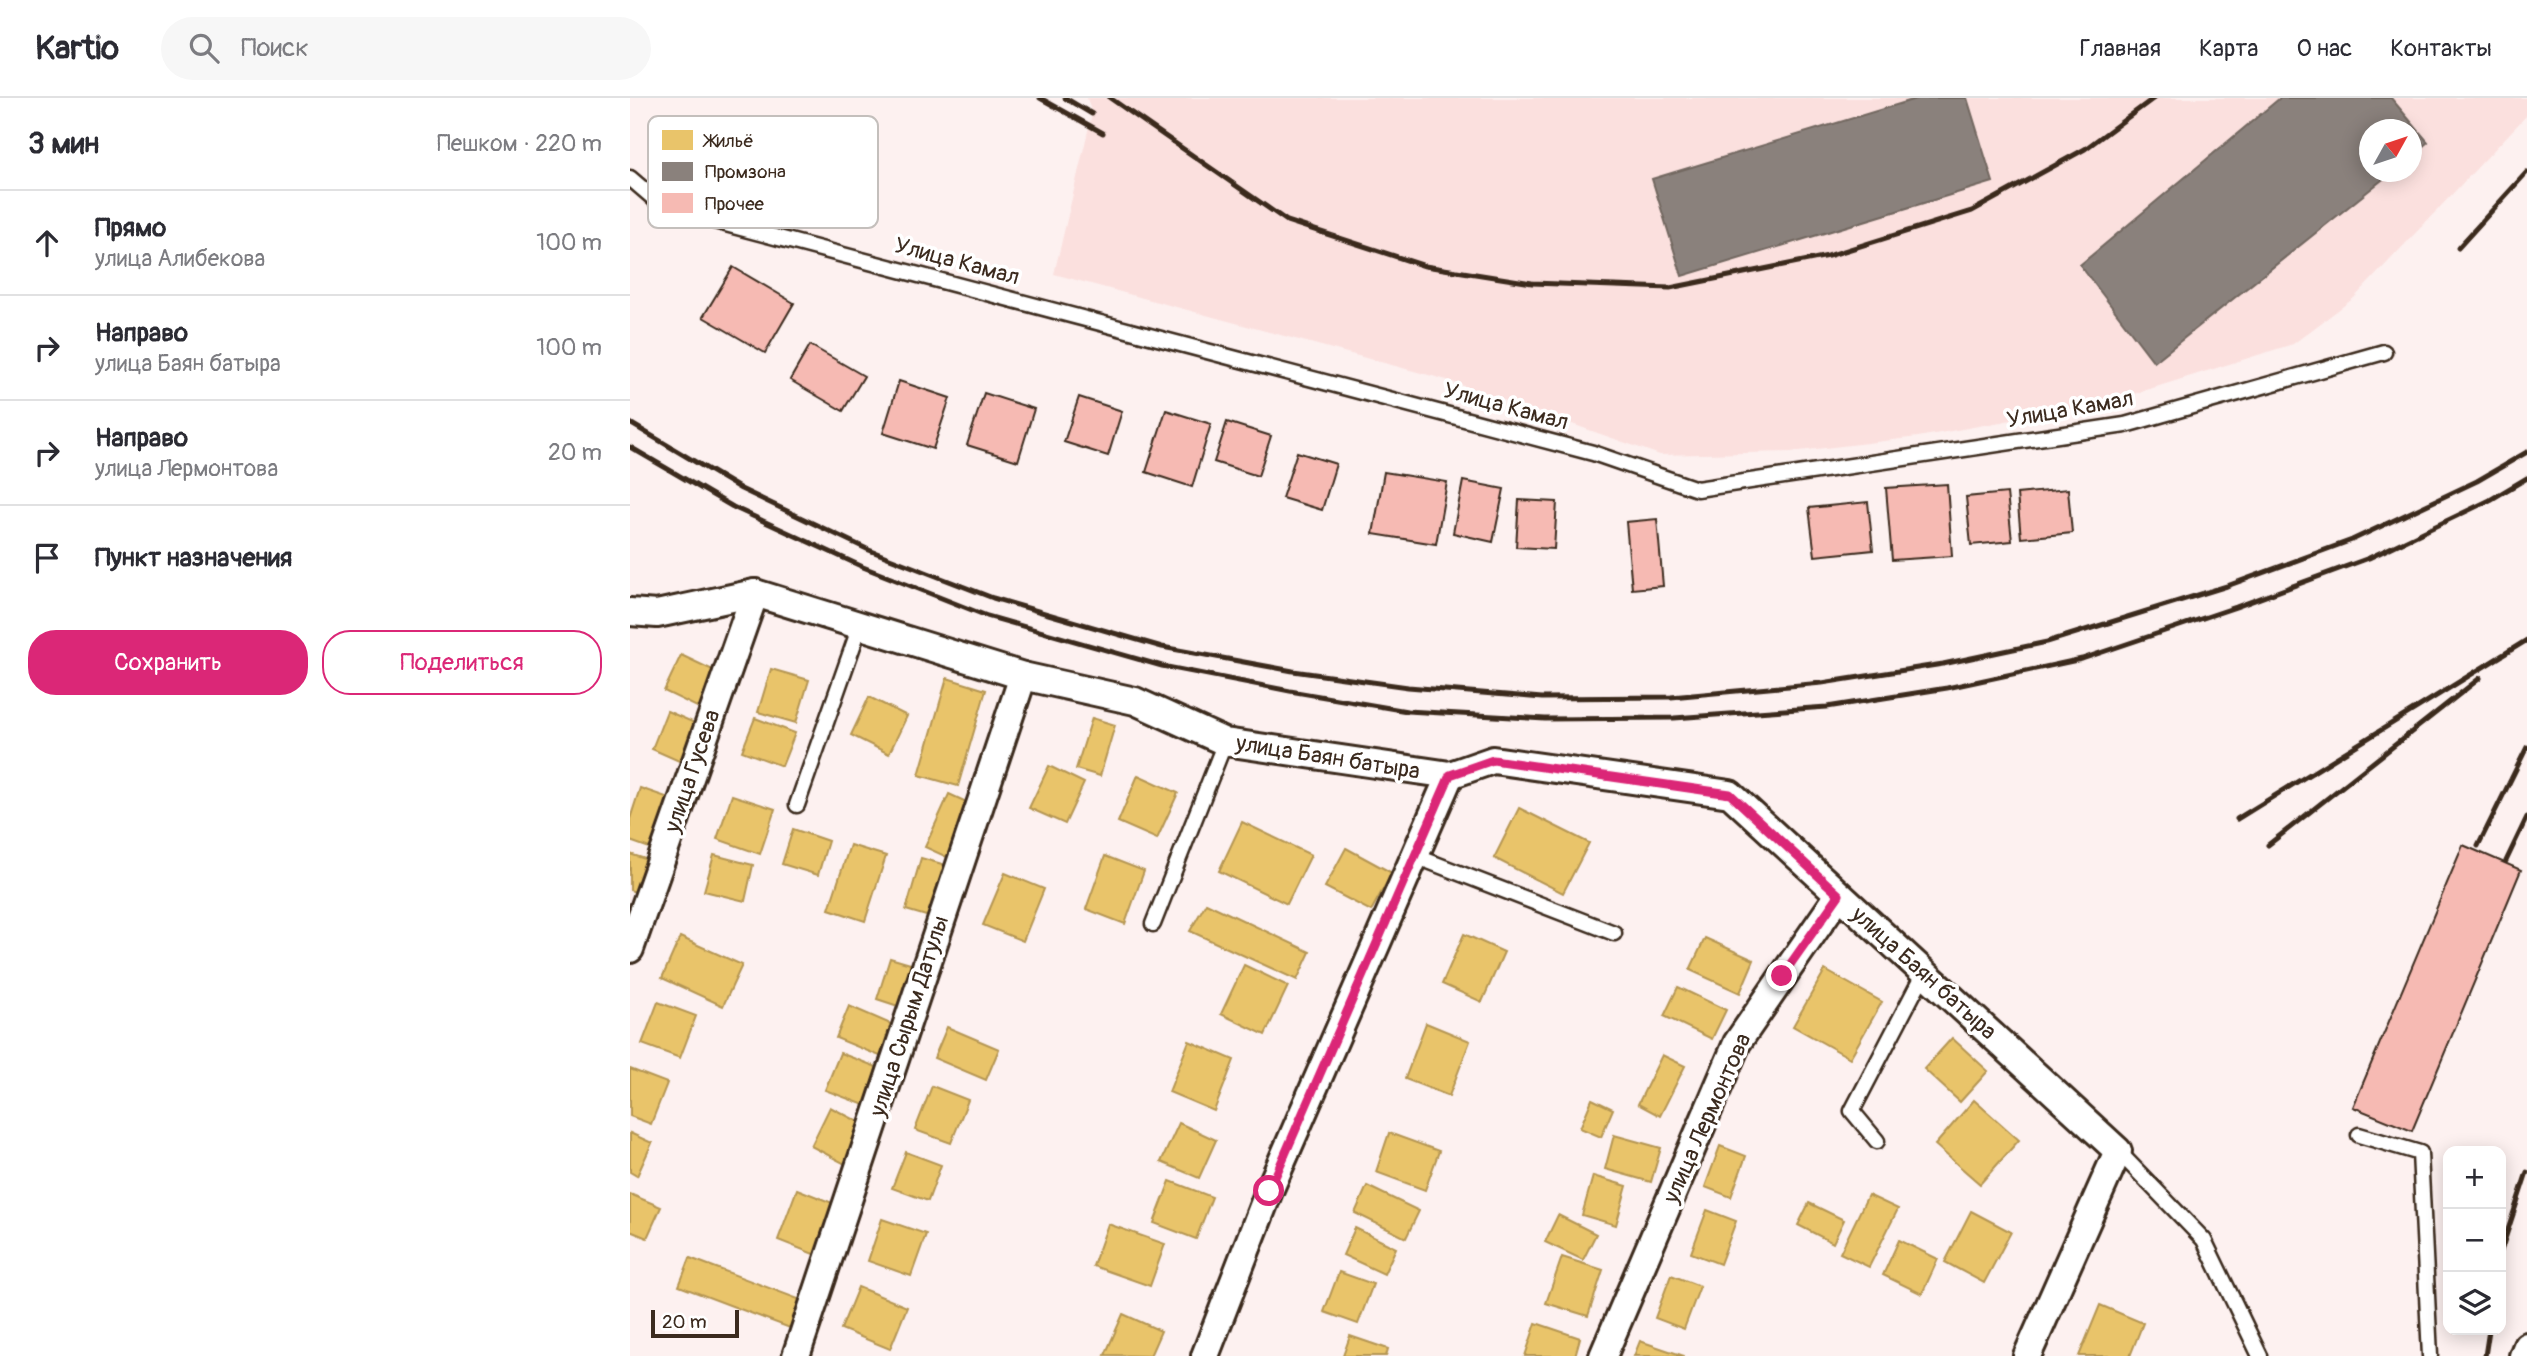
<!DOCTYPE html>
<html lang="ru">
<meta charset="utf-8">
<style>
body{margin:0;font-family:Pangolin,sans-serif;background:#f7f7f7;color:#2b2b33}
.controls{position:absolute;right:21px;bottom:21px;display:grid;overflow:hidden;border-radius:14px;box-shadow:0 4px 18px #0003}
.controls button{width:63px;height:63px;display:grid;place-items:center;padding:0;border:0;border-bottom:2px solid #e1e1e2;background:#fff;color:#2b2b33;font:35px sans-serif}
.compass{position:absolute;left:1729px;top:21px;width:63px;height:63px;border-radius:50%;background:#fff;box-shadow:0 4px 18px #0003;rotate:50deg}
.scale{position:absolute;left:21px;bottom:18px;width:88px;box-sizing:border-box;padding-left:7px;border:4px solid #3b2a1e;border-top:0;font-size:19px;line-height:24px;white-space:nowrap;color:#3b2a1e;-webkit-text-stroke:5px #fff;paint-order:stroke}
.stop{position:absolute;width:21px;height:21px;margin:-16px;border:5px solid #db2777;border-radius:50%;background:#fff}
.stop.end{background:#db2777;border-color:#fff;box-shadow:0 2px 7px #0008}
.list{margin:0;padding:0;list-style:none}
h2{display:flex;justify-content:space-between;align-items:center;height:91px;margin:0;padding:0 28px;font-size:30px}
h2 small{font-size:23px;font-weight:400;color:#7c7c81}
.list li{display:grid;grid-template-columns:46px 1fr auto;gap:21px;align-items:center;box-sizing:border-box;height:105px;padding:0 28px;border-top:2px solid #e1e1e2}
.list b{display:block;font-size:26px;white-space:nowrap}
.list p{margin:0;font-size:23px;white-space:nowrap;color:#7c7c81}
.list em{font-size:23px;font-style:normal;color:#7c7c81}
.actions{display:flex;gap:14px;padding:21px 28px}
.actions a{flex:1;padding:16px 0;border:2px solid #db2777;border-radius:28px;text-align:center;font-size:24px;color:#db2777}
.actions .main{background:#db2777;color:#fff}
.icon{flex:none;width:38px;height:38px;fill:none;stroke:currentColor;stroke-width:2;stroke-linecap:round;stroke-linejoin:round}
.map{position:relative;flex:none;width:1897px;height:1258px;overflow:hidden}
header{display:flex;align-items:center;gap:42px;box-sizing:border-box;height:98px;padding:0 35px;background:#fff;border-bottom:2px solid #e1e1e2}
header strong{font-size:33px}
nav{display:flex;gap:38px;margin-inline-start:auto;font-size:24px}
.search{width:490px;height:63px;background:#f7f7f7;display:flex;align-items:center;gap:18px;box-sizing:border-box;padding:0 24px;border-radius:38px;color:#7c7c81;font-size:26px}
main{display:flex}
aside{flex:1;background:#fff}
.map>svg:first-child{display:block}
</style>
<header>
<strong>Kartio</strong>
<div class="search"><svg class="icon" aria-label="search" viewBox="0 0 24 24"><circle cx="10" cy="10" r="6"/><path d="M15 15l6 6"/></svg>Поиск</div>
<nav><a>Главная</a><a>Карта</a><a>О нас</a><a>Контакты</a></nav>
</header>
<main>
<aside>
<h2>3 мин<small>Пешком · 220 m</small></h2>
<ul class="list">
<li><svg class="icon" aria-label="ahead" viewBox="0 0 24 24"><path d="M12 20V5M6 11l6-6 6 6"/></svg><div><b>Прямо</b><p>улица Алибекова</p></div><em>100 m</em></li>
<li><svg class="icon" aria-label="right" viewBox="0 0 24 24"><path d="M7 20v-9h11M14 6l5 5-5 5"/></svg><div><b>Направо</b><p>улица Баян батыра</p></div><em>100 m</em></li>
<li><svg class="icon" aria-label="right" viewBox="0 0 24 24"><path d="M7 20v-9h11M14 6l5 5-5 5"/></svg><div><b>Направо</b><p>улица Лермонтова</p></div><em>20 m</em></li>
<li><svg class="icon" aria-label="arrive" viewBox="0 0 24 24"><path d="M6 21V4h12l-3 4 3 4H6"/></svg><div><b>Пункт назначения</b></div></li>
</ul>
<div class="actions"><a class="main">Сохранить</a><a>Поделиться</a></div>
</aside>
<div class="map">
<svg width="1897" height="1258" viewBox="0 0 1897 1258">
<rect width="100%" height="100%" fill="#fdf1f0"/>
<filter id="ink" filterUnits="userSpaceOnUse"><feTurbulence type="fractalNoise" baseFrequency=".0143" numOctaves="2"/><feDisplacementMap in="SourceGraphic" scale="14" xChannelSelector="R" yChannelSelector="G"/><feConvolveMatrix kernelMatrix="1 2 1 2 8 2 1 2 1" color-interpolation-filters="sRGB"/></filter>
<g filter="url(#ink)">
<path fill="#fbe0de" fill-rule="evenodd" d="M 457,0 L 1897,0 L 1897,17 L 1724,200 L 1663,246 L 1475,305 L 1288,339 L 1161,354 L 1030,357 L 817,282 L 424,176 L 462,16 ZM 1740,32 L 1782,32 L 1782,74 L 1740,74 Z"/>
<g fill="#e9c46a" stroke="#b59653" stroke-width="2">
<path d="M 51,557 L 87,574 L 69,610 L 34,593 Z"/>
<path d="M 141,571 L 179,582 L 166,625 L 128,614 Z"/>
<path d="M 317,580 L 356,592 L 328,688 L 289,677 Z"/>
<path d="M 239,599 L 277,618 L 259,656 L 221,637 Z"/>
<path d="M 37,613 L 74,629 L 58,667 L 22,651 Z"/>
<path d="M 125,620 L 165,635 L 152,668 L 112,653 Z"/>
<path d="M 462,620 L 485,627 L 470,678 L 446,671 Z"/>
<path d="M 419,668 L 454,685 L 435,726 L 399,710 Z"/>
<path d="M 508,677 L 548,695 L 527,741 L 488,724 Z"/>
<path d="M 10,690 L 45,702 L 28,753 L 0,743 L 0,721 Z"/>
<path d="M 319,696 L 343,707 L 319,760 L 295,749 Z"/>
<path d="M 102,697 L 145,711 L 130,756 L 87,741 Z"/>
<path d="M 889,710 L 959,745 L 933,795 L 864,760 Z"/>
<path d="M 612,724 L 681,757 L 657,806 L 589,773 Z"/>
<path d="M 163,731 L 198,743 L 188,777 L 152,766 Z"/>
<path d="M 220,747 L 256,758 L 235,823 L 199,811 Z"/>
<path d="M 716,750 L 762,775 L 741,813 L 695,789 Z"/>
<path d="M 0,756 L 21,763 L 10,796 L 0,792 Z"/>
<path d="M 84,757 L 123,767 L 115,803 L 74,793 Z"/>
<path d="M 475,758 L 514,773 L 495,826 L 456,811 Z"/>
<path d="M 291,760 L 319,768 L 303,820 L 276,812 Z"/>
<path d="M 375,775 L 414,791 L 393,843 L 353,827 Z"/>
<path d="M 576,805 L 680,854 L 667,882 L 560,833 Z"/>
<path d="M 834,836 L 874,854 L 852,904 L 812,886 Z"/>
<path d="M 50,839 L 112,867 L 93,908 L 32,880 Z"/>
<path d="M 1075,840 L 1124,862 L 1110,895 L 1060,872 Z"/>
<path d="M 260,860 L 287,868 L 274,910 L 247,901 Z"/>
<path d="M 614,867 L 658,888 L 635,937 L 591,916 Z"/>
<path d="M 1195,872 L 1252,904 L 1220,960 L 1163,928 Z"/>
<path d="M 1048,889 L 1096,912 L 1082,941 L 1034,918 Z"/>
<path d="M 28,904 L 66,918 L 50,960 L 12,946 Z"/>
<path d="M 219,908 L 270,930 L 257,961 L 206,940 Z"/>
<path d="M 796,925 L 840,943 L 819,998 L 775,981 Z"/>
<path d="M 317,929 L 369,951 L 356,982 L 304,960 Z"/>
<path d="M 1322,940 L 1358,973 L 1330,1004 L 1294,971 Z"/>
<path d="M 559,943 L 604,962 L 584,1013 L 539,994 Z"/>
<path d="M 210,955 L 252,971 L 237,1008 L 195,992 Z"/>
<path d="M 1032,957 L 1055,968 L 1030,1018 L 1008,1006 Z"/>
<path d="M 0,971 L 37,985 L 21,1026 L 0,1018 Z"/>
<path d="M 302,988 L 338,1002 L 321,1045 L 285,1032 Z"/>
<path d="M 962,1001 L 983,1011 L 971,1039 L 950,1030 Z"/>
<path d="M 1344,1002 L 1389,1042 L 1350,1086 L 1305,1047 Z"/>
<path d="M 200,1009 L 235,1027 L 215,1066 L 181,1048 Z"/>
<path d="M 549,1025 L 586,1042 L 569,1080 L 531,1064 Z"/>
<path d="M 0,1035 L 22,1045 L 7,1078 L 0,1074 Z"/>
<path d="M 759,1035 L 809,1053 L 795,1092 L 746,1074 Z"/>
<path d="M 984,1037 L 1031,1050 L 1021,1084 L 975,1071 Z"/>
<path d="M 1090,1048 L 1116,1058 L 1101,1099 L 1075,1089 Z"/>
<path d="M 276,1054 L 311,1067 L 298,1103 L 262,1090 Z"/>
<path d="M 963,1078 L 997,1088 L 986,1127 L 952,1117 Z"/>
<path d="M 540,1083 L 582,1099 L 566,1141 L 524,1125 Z"/>
<path d="M 737,1088 L 789,1113 L 776,1140 L 725,1115 Z"/>
<path d="M 167,1091 L 205,1106 L 186,1157 L 148,1142 Z"/>
<path d="M 0,1096 L 31,1109 L 17,1140 L 0,1133 Z"/>
<path d="M 1238,1097 L 1268,1111 L 1239,1169 L 1210,1155 Z"/>
<path d="M 1179,1105 L 1214,1122 L 1203,1145 L 1168,1127 Z"/>
<path d="M 1077,1112 L 1106,1123 L 1090,1166 L 1061,1155 Z"/>
<path d="M 1341,1113 L 1381,1134 L 1354,1185 L 1315,1164 Z"/>
<path d="M 928,1117 L 966,1136 L 953,1162 L 915,1144 Z"/>
<path d="M 252,1121 L 296,1136 L 281,1178 L 238,1163 Z"/>
<path d="M 478,1126 L 535,1146 L 520,1188 L 463,1168 Z"/>
<path d="M 725,1130 L 766,1150 L 754,1176 L 713,1157 Z"/>
<path d="M 1269,1142 L 1308,1161 L 1292,1196 L 1253,1177 Z"/>
<path d="M 932,1159 L 973,1172 L 958,1218 L 916,1205 Z"/>
<path d="M 60,1160 L 171,1202 L 160,1230 L 49,1188 Z"/>
<path d="M 709,1174 L 743,1186 L 728,1226 L 694,1214 Z"/>
<path d="M 1041,1177 L 1070,1188 L 1054,1231 L 1025,1220 Z"/>
<path d="M 228,1189 L 277,1209 L 260,1251 L 211,1231 Z"/>
<path d="M 1470,1207 L 1513,1225 L 1500,1258 L 1449,1258 Z"/>
<path d="M 493,1216 L 531,1233 L 520,1258 L 475,1257 Z"/>
<path d="M 906,1225 L 950,1240 L 945,1258 L 895,1258 Z"/>
<path d="M 720,1238 L 758,1251 L 756,1258 L 713,1258 Z"/>
<path d="M 1010,1243 L 1054,1258 L 1004,1258 Z"/>
</g>
<g fill="#8a817c" stroke="#726760" stroke-width="2">
<path d="M 1289,0 L 1337,0 L 1363,84 L 1052,178 L 1022,81 Z"/>
<path d="M 1650,0 L 1761,0 L 1798,44 L 1782,58 L 1782,32 L 1740,32 L 1740,74 L 1762,74 L 1524,264 L 1450,167 Z"/>
</g>
<g fill="#f6bab3" stroke="#3b2a1e" stroke-width="2">
<path d="M 103,169 L 164,205 L 135,255 L 73,219 Z"/>
<path d="M 180,247 L 234,278 L 213,313 L 160,282 Z"/>
<path d="M 269,283 L 320,300 L 303,351 L 253,335 Z"/>
<path d="M 354,295 L 404,311 L 388,363 L 337,347 Z"/>
<path d="M 449,299 L 492,313 L 478,358 L 434,344 Z"/>
<path d="M 536,312 L 581,326 L 562,389 L 516,374 Z"/>
<path d="M 597,324 L 641,338 L 628,378 L 584,364 Z"/>
<path d="M 667,354 L 706,366 L 692,412 L 652,400 Z"/>
<path d="M 754,374 L 817,384 L 806,446 L 743,436 Z"/>
<path d="M 833,383 L 874,391 L 863,444 L 823,435 Z"/>
<path d="M 1317,386 L 1322,458 L 1262,462 L 1256,390 Z"/>
<path d="M 1438,391 L 1442,435 L 1391,440 L 1387,396 Z"/>
<path d="M 1377,395 L 1382,443 L 1341,447 L 1336,399 Z"/>
<path d="M 889,402 L 927,404 L 924,451 L 886,449 Z"/>
<path d="M 1238,404 L 1243,452 L 1185,458 L 1179,410 Z"/>
<path d="M 1027,421 L 1033,488 L 1002,491 L 996,424 Z"/>
<path d="M 1833,747 L 1891,772 L 1782,1033 L 1723,1009 Z"/>
</g>
<g fill="none" stroke-linecap="round" stroke-linejoin="round">
<defs>
<g id="lane">
<path d="M 0,80 L 35,110 L 963,355 L 1067,391 L 1495,327 L 1754,254"/>
<path d="M 167,707 L 230,528"/>
<path d="M 785,758 L 984,835"/>
<path d="M 523,826 L 595,644"/>
<path d="M 1729,1037 L 1790,1055 L 1800,1258"/>
<path d="M 1247,1043 L 1222,1013 L 1294,875"/>
<path d="M 1488,1053 L 1574,1142 L 1630,1258"/>
</g>
<g id="street">
<path d="M 0,514 L 27,516 L 125,495 L 393,578 L 505,603 L 595,644 L 820,677 L 863,662 L 1100,696 L 1488,1053 L 1397,1258"/>
<path d="M 0,851 L 125,495"/>
<path d="M 166,1258 L 393,578"/>
<path d="M 575,1258 L 639,1093 L 820,677"/>
<path d="M 973,1258 L 1107,945 L 1209,797"/>
<path d="M 1893,1258 L 1897,1248"/>
</g>
</defs>
<use href="#lane" stroke="#3b2a1e" stroke-width="19"/>
<use href="#street" stroke="#3b2a1e" stroke-width="32"/>
<use href="#lane" stroke="#fff" stroke-width="14"/>
<use href="#street" stroke="#fff" stroke-width="26"/>
<g stroke="#3b2a1e" stroke-width="5">
<path d="M 410,0 L 473,35"/>
<path d="M 435,0 L 462,16"/>
<path d="M 480,0 L 657,123 L 795,168 L 902,185 L 1040,190 L 1198,158 L 1342,113 L 1455,51 L 1524,0"/>
<path d="M 1828,150 L 1897,74"/>
<path d="M 0,325 L 111,391 L 239,452 L 363,500 L 532,549 L 663,573 L 778,589 L 912,600 L 1041,599 L 1192,585 L 1313,566 L 1417,544 L 1597,488 L 1722,442 L 1847,383 L 1897,354"/>
<path d="M 0,349 L 103,409 L 233,469 L 357,518 L 532,568 L 660,593 L 777,613 L 915,621 L 1044,620 L 1197,609 L 1317,590 L 1452,561 L 1606,509 L 1739,460 L 1860,402 L 1897,380"/>
<path d="M 1607,721 L 1897,542"/>
<path d="M 1638,747 L 1850,580"/>
<path d="M 1848,748 L 1897,649"/>
<path d="M 1876,763 L 1897,719"/>
<path d="M 1871,1153 L 1897,1074"/>
<path d="M 1855,1258 L 1859,1232"/>
</g>
</g>
</g>
<g fill="none" stroke-linecap="round" stroke-linejoin="round" filter="url(#ink)">
<path stroke="#db2777" stroke-width="9" d="M 639,1093 L 820,677 L 863,662 L 1100,696 L 1209,797 L 1152,878"/>
</g>
<g text-anchor="middle" dominant-baseline="central" stroke-width="7" stroke-linejoin="round" paint-order="stroke">
<g font-size="23" fill="#3b2a1e" stroke="#fff">
<text transform="translate(327 163) rotate(15)">Улица Камал</text>
<text transform="translate(876 308) rotate(15)">Улица Камал</text>
<text transform="translate(1440 311) rotate(-10)">Улица Камал</text>
<text transform="translate(698 659) rotate(9)">улица Баян батыра</text>
<text transform="translate(62 673) rotate(-71)">улица Гусева</text>
<text transform="translate(1294 875) rotate(42)">улица Баян батыра</text>
<text transform="translate(279 918) rotate(-72)">улица Сырым Датулы</text>
<text transform="translate(1077 1020) rotate(-66)">улица Лермонтова</text>
</g>
</g>
<rect x="18" y="18" width="230" height="112" rx="10" fill="#fff" stroke="#c4bfbc" stroke-width="2"/>
<rect x="32" y="32" width="31" height="20" fill="#e9c46a"/>
<rect x="32" y="64" width="31" height="19" fill="#8a817c"/>
<rect x="32" y="95" width="31" height="20" fill="#f6bab3"/>
<g font-size="19" fill="#3b2a1e">
<text x="75" y="49">Жильё</text>
<text x="75" y="80">Промзона</text>
<text x="75" y="112">Прочее</text>
</g>
</svg>
<div class="controls">
<button>+</button>
<button>−</button>
<button><svg class="icon" aria-label="layers" viewBox="0 0 24 24"><path d="M12 4l9 5-9 5-9-5zM3 14l9 5 9-5"/></svg></button>
</div>
<svg class="compass" viewBox="-18 -18 36 36"><path d="M0-13l5 13h-10z" fill="#e53935"/><path d="M0 13l5-13h-10z" fill="#7c7c81"/></svg>
<div class="scale">20 m</div>
<div class="stop" style="left:639px;top:1093px"></div>
<div class="stop end" style="left:1152px;top:878px"></div>
</div>
</main>
